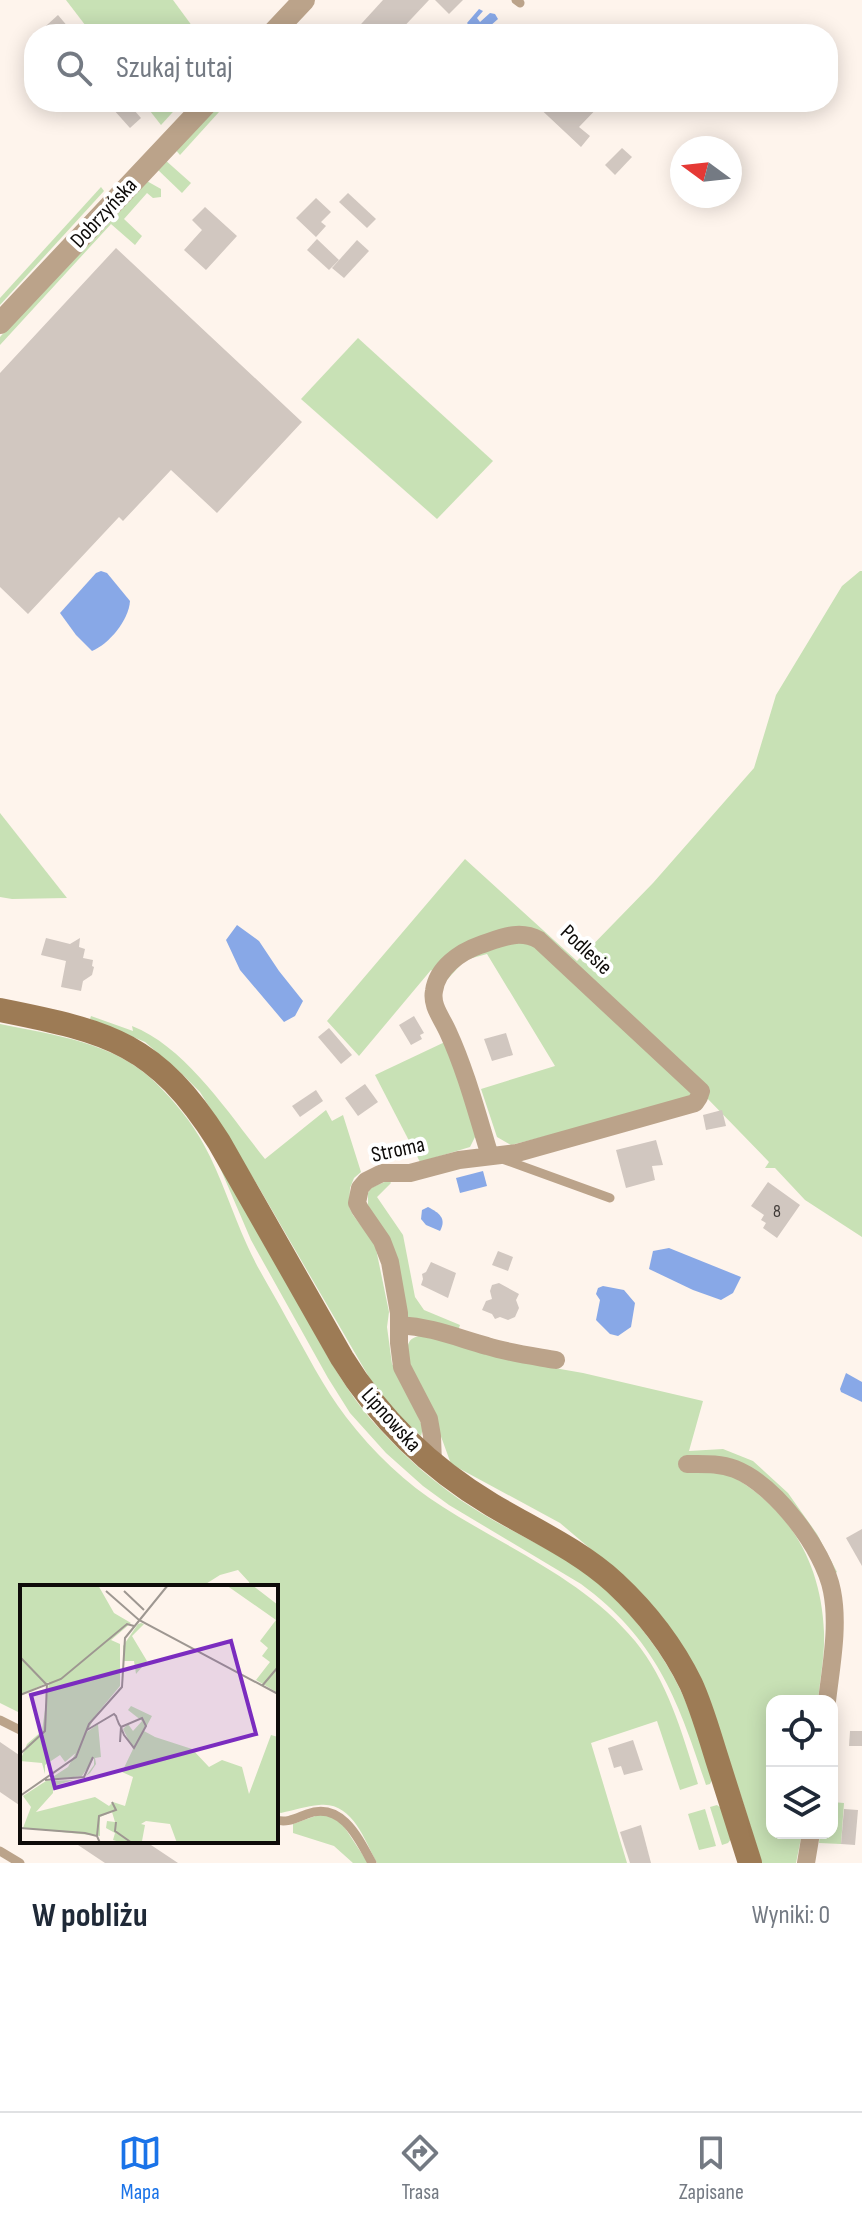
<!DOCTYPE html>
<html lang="pl">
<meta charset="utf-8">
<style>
body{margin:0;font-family:"Sofia Sans Condensed",sans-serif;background:#f6f6f7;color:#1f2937}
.controls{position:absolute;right:24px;bottom:24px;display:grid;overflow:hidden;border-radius:16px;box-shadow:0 4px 20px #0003}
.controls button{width:72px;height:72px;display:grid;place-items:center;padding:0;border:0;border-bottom:2px solid #e0e1e3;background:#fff;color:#1f2937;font:40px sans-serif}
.compass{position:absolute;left:670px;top:136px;width:72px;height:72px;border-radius:50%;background:#fff;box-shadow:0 4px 20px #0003;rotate:285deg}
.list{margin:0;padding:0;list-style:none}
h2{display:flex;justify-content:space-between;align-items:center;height:104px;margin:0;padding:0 32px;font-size:34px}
h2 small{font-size:26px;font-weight:400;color:#747a83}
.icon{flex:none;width:44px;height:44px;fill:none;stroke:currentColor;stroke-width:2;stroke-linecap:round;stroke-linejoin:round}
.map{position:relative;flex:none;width:862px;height:1863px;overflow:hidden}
.search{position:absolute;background:#fff;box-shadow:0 4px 20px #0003;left:24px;right:24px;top:24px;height:88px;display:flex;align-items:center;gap:20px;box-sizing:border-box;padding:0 28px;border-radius:32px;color:#747a83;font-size:30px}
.sheet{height:248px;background:#fff}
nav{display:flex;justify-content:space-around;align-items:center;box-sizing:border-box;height:112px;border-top:2px solid #e0e1e3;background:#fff;font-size:22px;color:#747a83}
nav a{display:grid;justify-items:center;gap:4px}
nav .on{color:#1a73e8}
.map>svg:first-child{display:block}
</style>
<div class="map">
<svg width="862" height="1863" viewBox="0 0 862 1863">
<rect width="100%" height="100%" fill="#fef4ec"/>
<g fill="#c8e1b5">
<path d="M 66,0 L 173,0 L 198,34 L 92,34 Z"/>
<path d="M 143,102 L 182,102 L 161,125 Z"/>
<path d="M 213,107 L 219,112 L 180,155 L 174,148 Z"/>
<path d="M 164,159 L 191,183 L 182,193 L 156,168 Z"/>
<path d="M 145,180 L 161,189 L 161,197 L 153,198 L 147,193 L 124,219 L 142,236 L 135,245 L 111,224 L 0,345 L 0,337 Z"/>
<path d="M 101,187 L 104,191 L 0,305 L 0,298 Z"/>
<path d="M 358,338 L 493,461 L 437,519 L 301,399 Z"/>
<path d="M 860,571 L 862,571 L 862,1237 L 805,1200 L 775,1168 L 765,1168 L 769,1162 L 705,1096 L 511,1145 L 497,1137 L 481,1089 L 555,1066 L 487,954 L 465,960 L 445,982 L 431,970 L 359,1056 L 327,1021 L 465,859 L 577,961 L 653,883 L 754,768 L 776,695 L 842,586 Z"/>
<path d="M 0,813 L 67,898 L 12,899 L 0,897 Z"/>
<path d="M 91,1016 L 133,1031 L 132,1026 C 186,1047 229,1114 265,1159 L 326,1110 L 332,1121 L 343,1115 L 361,1172 L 354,1178 L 350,1188 L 349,1207 L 353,1215 L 375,1244 L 389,1312 L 387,1327 L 392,1364 L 403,1382 L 423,1428 L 421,1436 L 402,1419 L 373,1384 L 258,1186 L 200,1092 L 182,1074 L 145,1042 L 90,1019 Z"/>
<path d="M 0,1024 C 53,1035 115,1042 156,1083 C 174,1101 192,1122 204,1145 C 221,1176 232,1212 247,1245 C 258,1270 274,1294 287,1319 C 306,1352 323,1387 346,1417 C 374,1453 405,1483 443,1507 C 509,1549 585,1580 635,1641 C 668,1681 683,1736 698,1784 L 680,1790 L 657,1721 L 591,1743 L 627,1863 L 377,1863 C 364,1839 352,1801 319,1805 C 307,1806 294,1810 281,1813 L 276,1811 L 276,1587 L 250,1587 L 249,1582 L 238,1570 L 220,1575 L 201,1587 L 22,1587 L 22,1714 L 0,1703 Z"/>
<path d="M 447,1041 L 476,1135 L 470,1147 L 420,1162 L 375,1075 Z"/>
<path d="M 212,1149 C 241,1202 271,1255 301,1308 C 323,1348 345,1391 376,1425 C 405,1457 436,1485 473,1508 C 512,1533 556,1550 593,1579 C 631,1610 669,1659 687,1705 C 697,1729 704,1755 712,1780 L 710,1784 L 706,1785 C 678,1700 657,1640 581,1584 L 449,1505 L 423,1486 L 386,1453 L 350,1413 L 328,1378 L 251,1240 Z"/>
<path d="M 389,1180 L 391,1183 L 377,1197 L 403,1235 L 415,1297 L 424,1310 L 460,1325 L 458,1331 L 407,1319 L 368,1205 L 368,1193 L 371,1188 Z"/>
<path d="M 422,1335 L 543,1366 L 583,1373 L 703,1401 L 689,1451 L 723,1449 L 753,1461 L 788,1493 L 817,1534 L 837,1572 L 834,1574 L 776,1491 L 723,1471 C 787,1505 821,1559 824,1632 C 825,1655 820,1679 818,1701 L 772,1701 L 772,1833 L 802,1833 L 796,1863 L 762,1863 L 740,1793 L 619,1573 L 560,1523 L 451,1464 C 445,1448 440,1432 433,1417 C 426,1399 404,1364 408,1345 C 410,1338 415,1337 422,1335 Z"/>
<path d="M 832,1802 L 844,1803 L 841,1844 L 819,1843 L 820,1833 L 832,1833 Z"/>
<path d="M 717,1805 L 721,1808 L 731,1839 L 728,1843 L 722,1845 L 710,1807 Z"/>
<path d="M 705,1809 L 716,1846 L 699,1850 L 688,1814 Z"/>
<path d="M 321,1814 L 339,1819 L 368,1863 L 353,1863 L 334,1846 L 293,1833 L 293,1824 Z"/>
</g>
<g fill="#88a8e7">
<path d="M 479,9 L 483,11 L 477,18 L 480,22 L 490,13 L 495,14 L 498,19 L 481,34 L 476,34 L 467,23 Z"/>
<path d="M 101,571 L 107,573 L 130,601 C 129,620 109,644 92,651 L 76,635 L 60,613 L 96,573 Z"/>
<path d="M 237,925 L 259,941 L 279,971 L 303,1001 L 295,1016 L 284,1022 L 240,970 L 226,940 Z"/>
<path d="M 483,1171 L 487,1186 L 460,1193 L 456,1178 Z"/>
<path d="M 428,1207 C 439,1213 447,1218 440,1231 L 426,1225 L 421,1219 L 422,1210 Z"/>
<path d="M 669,1248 L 741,1277 L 733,1293 L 721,1300 L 693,1290 L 649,1269 L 653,1251 Z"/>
<path d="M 603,1286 L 624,1290 L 635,1303 L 631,1327 L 618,1336 L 610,1334 L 596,1320 L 600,1300 L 596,1294 L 598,1288 Z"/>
<path d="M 846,1373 L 862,1382 L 862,1402 L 841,1392 L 840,1389 Z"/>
</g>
<g fill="#d1c7c0">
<path d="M 383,0 L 429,0 L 397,34 L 352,34 Z"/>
<path d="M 435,0 L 463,0 L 449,14 Z"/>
<path d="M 58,15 L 74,34 L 37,34 Z"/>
<path d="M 122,102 L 127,102 L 141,118 L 130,128 L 113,109 Z"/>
<path d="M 533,102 L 603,102 L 579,127 L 590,136 L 581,147 Z"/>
<path d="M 622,148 L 632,157 L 615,175 L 605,165 Z"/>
<path d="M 348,193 L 376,219 L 367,228 L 339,202 Z"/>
<path d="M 316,198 L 331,212 L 321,222 L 326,226 L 316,237 L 296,218 Z"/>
<path d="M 205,207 L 237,236 L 206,270 L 184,250 L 202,230 L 192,220 Z"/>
<path d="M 317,239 L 339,260 L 329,270 L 307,250 Z"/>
<path d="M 357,240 L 369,251 L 344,278 L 332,268 Z"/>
<path d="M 116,248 L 302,422 L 217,513 L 171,470 L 123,521 L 119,517 L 28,614 L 0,587 L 0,373 Z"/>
<path d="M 46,938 L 70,944 L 80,938 L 79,947 L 85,949 L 83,958 L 93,960 L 92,966 L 94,967 L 92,975 L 83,981 L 81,991 L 61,987 L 66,961 L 41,955 Z"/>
<path d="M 414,1016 L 424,1033 L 420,1035 L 422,1039 L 411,1045 L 399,1025 Z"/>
<path d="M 329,1028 L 352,1055 L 341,1064 L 318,1037 Z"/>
<path d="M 506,1033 L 513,1055 L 492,1061 L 484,1039 Z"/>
<path d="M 365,1084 L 378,1102 L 358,1116 L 345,1098 Z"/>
<path d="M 316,1090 L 323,1101 L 300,1117 L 292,1106 Z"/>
<path d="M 722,1110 L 726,1126 L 706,1130 L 703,1115 Z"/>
<path d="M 656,1140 L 663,1165 L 652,1166 L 655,1180 L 626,1188 L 616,1150 Z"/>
<path d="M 768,1182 L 800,1205 L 777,1238 L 763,1228 L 766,1223 L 761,1220 L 764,1215 L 751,1206 Z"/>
<path d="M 498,1251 L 513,1257 L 508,1271 L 492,1265 Z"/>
<path d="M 431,1262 L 456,1273 L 448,1298 L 421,1285 L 423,1279 L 422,1274 L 426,1272 Z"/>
<path d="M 499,1283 L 519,1294 L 516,1300 L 519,1308 L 515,1317 L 508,1320 L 500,1317 L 495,1319 L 492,1314 L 482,1310 L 486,1301 L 492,1299 L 490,1291 L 492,1285 Z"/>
<path d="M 862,1529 L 862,1566 L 846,1538 Z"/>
<path d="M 850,1731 L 862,1731 L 862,1746 L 849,1746 Z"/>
<path d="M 633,1740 L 643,1770 L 624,1775 L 621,1766 L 614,1768 L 608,1748 Z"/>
<path d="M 0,1742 L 22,1757 L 22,1807 L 0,1792 Z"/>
<path d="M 844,1809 L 858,1810 L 855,1845 L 841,1844 Z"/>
<path d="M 641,1825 L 651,1863 L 630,1863 L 620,1832 Z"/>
<path d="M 72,1841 L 145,1841 L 178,1863 L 105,1863 Z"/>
</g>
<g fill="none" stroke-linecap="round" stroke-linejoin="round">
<g stroke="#bba38a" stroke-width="9">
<path d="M 516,0 L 520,3"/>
<path d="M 505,1160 L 610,1198"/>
<path d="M 0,1720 L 22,1731"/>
<path d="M 276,1820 C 288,1823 296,1818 307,1814 C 341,1801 358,1837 372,1863"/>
<path d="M 0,1851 L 20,1863"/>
</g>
<g stroke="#bba38a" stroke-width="18">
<path d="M 399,1325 C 432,1327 455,1337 487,1346 C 509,1353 533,1356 556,1360"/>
<path d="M 433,1464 L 432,1436 L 429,1419 L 402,1367 L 399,1343 L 399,1313 L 390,1262 L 382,1241 L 360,1209 L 357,1203 L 360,1188 L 366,1181 L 382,1173 L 410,1173 L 459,1160 L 517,1153 L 695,1103 L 699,1097 L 701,1091 L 539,940 C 519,929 501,938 480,945 C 460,952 437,968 434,991 C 431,1006 442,1018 448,1032 C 466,1071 477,1114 490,1156"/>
<path d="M 687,1464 C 704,1464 719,1463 735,1469 C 775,1485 824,1549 832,1591 C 839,1626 831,1666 827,1701"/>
<path d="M 806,1863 L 811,1833"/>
</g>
<g stroke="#bba38a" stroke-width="22">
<path d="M 272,34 L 304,0"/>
<path d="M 0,323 L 208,102"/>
</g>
<path stroke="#9d7b55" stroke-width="24" d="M 0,1010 C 110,1032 156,1043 219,1142 L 342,1358 C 380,1420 430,1468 492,1505 C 534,1530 579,1550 615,1583 C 645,1611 673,1647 691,1684 C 702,1708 709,1734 717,1759 C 728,1793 739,1828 750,1863"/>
</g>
<g text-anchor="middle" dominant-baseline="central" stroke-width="8" stroke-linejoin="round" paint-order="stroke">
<g font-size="18" fill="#3f3a37">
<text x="777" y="1211">8</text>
</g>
<g font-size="22" fill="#0e0b09" stroke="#fff">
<text transform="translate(104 213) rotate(-47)">Dobrzyńska</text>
<text transform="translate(586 950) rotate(43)">Podlesie</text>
<text transform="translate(398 1150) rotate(-12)">Stroma</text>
<text transform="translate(391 1420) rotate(48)">Lipnowska</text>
</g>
</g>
<g transform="translate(20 1585)">
<rect width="258" height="258" fill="#fef4ec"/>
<path d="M 0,0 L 78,0 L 94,28 L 111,38 L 91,55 L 100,59 L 100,101 L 75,131 L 58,166 L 45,177 L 40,170 L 25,180 L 25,189 L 22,178 L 0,176 L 7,159 L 22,146 L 29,97 L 0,110 ZM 206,0 L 232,0 L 258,20 L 258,108 L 236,95 L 250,77 L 242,71 L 248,63 L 240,56 L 256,35 ZM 118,39 L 121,38 L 124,39 L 112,51 L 127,76 L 116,89 L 114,76 L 103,76 L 103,61 ZM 111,121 L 132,131 L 124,146 L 135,152 L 172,164 L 189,182 L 202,175 L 222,182 L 229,209 L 251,150 L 258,152 L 258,258 L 157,258 L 150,239 L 126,236 L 121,239 L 125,240 L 122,256 L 103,258 L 93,255 L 95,248 L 86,243 L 87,236 L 95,237 L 92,227 L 80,232 L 80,251 L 3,243 L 11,222 L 3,211 L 26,196 L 54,195 L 33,201 L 33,208 L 16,227 L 75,212 L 89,221 L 93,217 L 105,221 L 113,192 L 102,187 L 113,164 L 103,144 L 108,139 L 113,146 L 122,136 L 108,125 ZM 78,139 L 81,172 L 75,173 L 76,179 L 70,188 L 66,191 L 74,180 L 74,173 L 62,191 L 28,195 L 48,182 L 67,147 Z" fill="#c8e1b5"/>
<path fill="none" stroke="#9e9791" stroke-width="2" d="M 86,6 L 119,35 L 258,109M 104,6 L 124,25M 0,72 L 26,99M 242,101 L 258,82M 0,110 L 41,94 L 107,39 L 114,41M 67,145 L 94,129 L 96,131 L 97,134 L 99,139 L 101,142 L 102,145 L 104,150 L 114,163 L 126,141 L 122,133 L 101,142 L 100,157M 0,169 L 25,146 L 27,98M 25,195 L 64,192 L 73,172M 0,211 L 56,172 L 69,139 L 102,102 L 105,53 L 148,0M 96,237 L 95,246 L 112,258M 0,243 L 65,248 L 77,251 L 80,258M 77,251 L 79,231 L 96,225 L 92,217"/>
<path fill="#7b2cbf" fill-opacity="0.15" stroke="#7b2cbf" stroke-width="4" d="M 211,56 L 236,149 L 35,203 L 11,110 Z"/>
<rect width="258" height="258" fill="none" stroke="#0e0b09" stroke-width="4"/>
</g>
</svg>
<div class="controls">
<button><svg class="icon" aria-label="locate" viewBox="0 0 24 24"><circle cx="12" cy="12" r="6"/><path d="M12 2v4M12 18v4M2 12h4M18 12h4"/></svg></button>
<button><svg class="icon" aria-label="layers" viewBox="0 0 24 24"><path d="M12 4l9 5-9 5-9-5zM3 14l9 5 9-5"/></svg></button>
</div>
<svg class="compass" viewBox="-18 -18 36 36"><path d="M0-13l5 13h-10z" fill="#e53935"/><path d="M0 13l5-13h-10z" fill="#747a83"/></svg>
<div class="search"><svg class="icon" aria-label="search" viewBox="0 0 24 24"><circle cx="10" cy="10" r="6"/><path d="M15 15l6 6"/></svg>Szukaj tutaj</div>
</div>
<section class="sheet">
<h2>W pobliżu<small>Wyniki: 0</small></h2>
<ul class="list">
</ul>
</section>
<nav>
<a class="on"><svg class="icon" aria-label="map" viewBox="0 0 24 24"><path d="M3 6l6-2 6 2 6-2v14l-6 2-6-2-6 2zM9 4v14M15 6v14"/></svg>Mapa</a>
<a><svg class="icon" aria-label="directions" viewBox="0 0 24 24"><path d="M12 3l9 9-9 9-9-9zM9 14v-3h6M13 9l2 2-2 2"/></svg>Trasa</a>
<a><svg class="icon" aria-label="saved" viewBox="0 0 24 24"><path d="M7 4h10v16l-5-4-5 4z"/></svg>Zapisane</a>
</nav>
